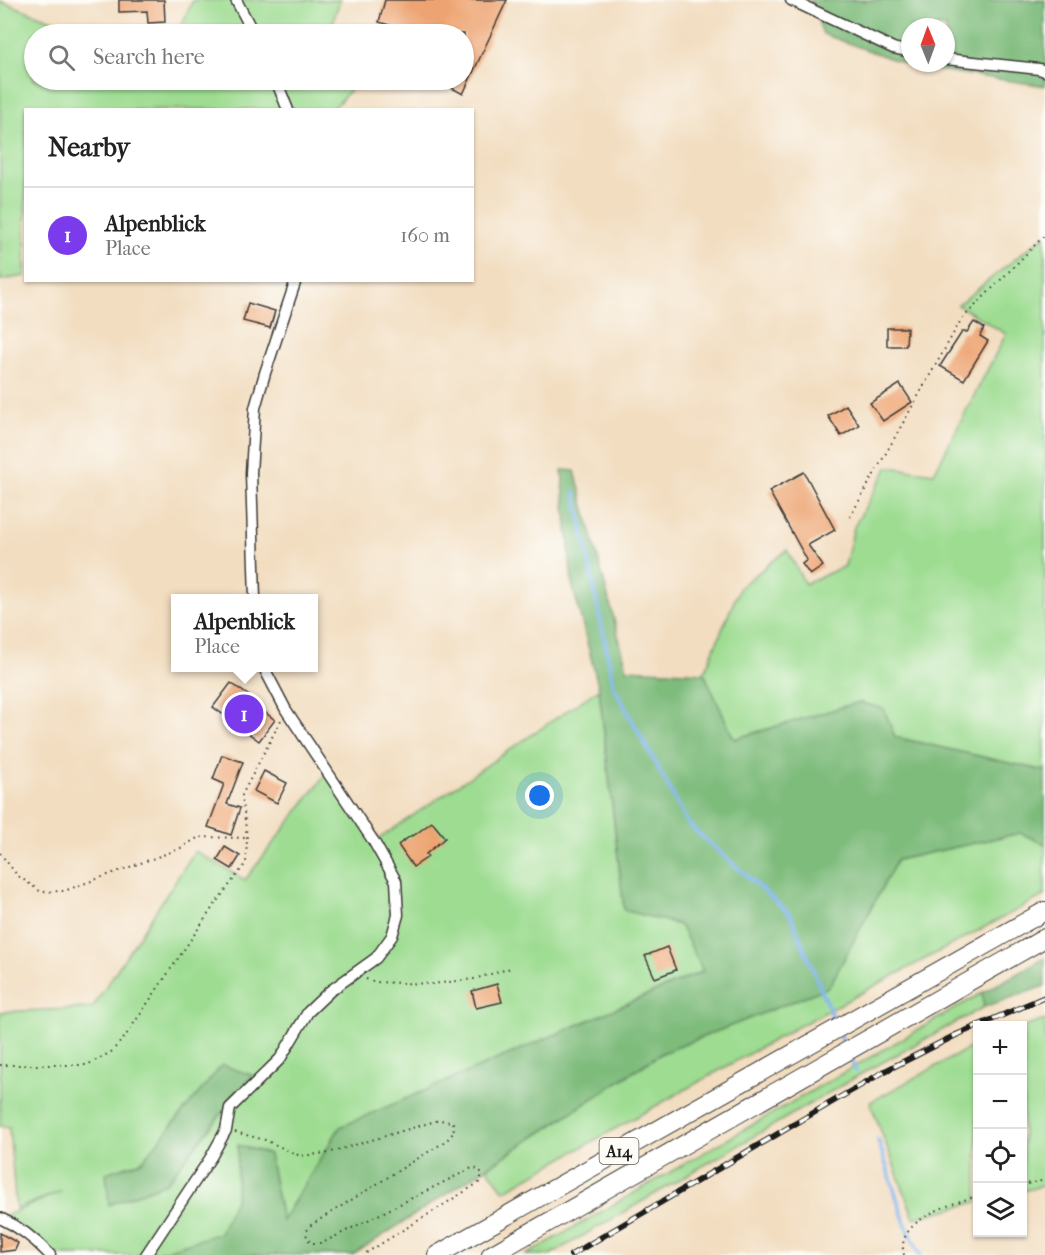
<!DOCTYPE html>
<meta charset="utf-8">
<style>
body{margin:0;font-family:"IM FELL French Canon",serif;background:#f6f6f6;color:#222}
.controls{position:absolute;right:18px;bottom:18px;display:grid;overflow:hidden;border-radius:0px;box-shadow:0 2px 4px #0004}
.controls button{width:54px;height:54px;display:grid;place-items:center;padding:0;border:0;border-bottom:2px solid #e0e0e0;background:#fff;color:#222;font:30px sans-serif}
.compass{position:absolute;left:901px;top:18px;width:54px;height:54px;border-radius:50%;background:#fff;box-shadow:0 2px 4px #0004;rotate:359deg}
.you{position:absolute;left:540px;top:796px;width:21px;height:21px;margin:-15px;border:4px solid #fff;border-radius:50%;background:#1a73e8;box-shadow:0 0 0 9px #1a73e833}
.badge{display:grid;place-items:center;width:39px;height:39px;border-radius:50%;background:#7c3aed;color:#fff;font-size:20px;font-weight:700}
.pin{position:absolute;translate:-50% -50%;border:3px solid #fff;box-shadow:0 2px 6px #0006}
.popup{position:absolute;left:171px;top:594px;width:147px;height:78px;box-sizing:border-box;display:grid;place-content:center;border-radius:0px;background:#fff;filter:drop-shadow(0 2px 4px #0005);font-size:20px;white-space:nowrap;color:#767676}
.popup b{font-size:22px;color:#222}
.popup::after{content:'';position:absolute;left:50%;top:100%;margin-left:-12px;border:12px solid transparent;border-top-color:#fff}
.list{margin:0;padding:0;list-style:none}
h2{display:flex;justify-content:space-between;align-items:center;height:78px;margin:0;padding:0 24px;font-size:26px}
h2 small{font-size:20px;font-weight:400;color:#767676}
.list li{display:grid;grid-template-columns:39px 1fr auto;gap:18px;align-items:center;box-sizing:border-box;height:96px;padding:0 24px;border-top:2px solid #e0e0e0}
.list b{display:block;font-size:22px;white-space:nowrap}
.list p{margin:0;font-size:20px;white-space:nowrap;color:#767676}
.list em{font-size:20px;font-style:normal;color:#767676}
.icon{flex:none;width:33px;height:33px;fill:none;stroke:currentColor;stroke-width:2;stroke-linecap:round;stroke-linejoin:round}
.map{position:relative;flex:none;width:1045px;height:1255px;overflow:hidden}
.search{position:absolute;background:#fff;box-shadow:0 2px 4px #0004;left:24px;top:24px;width:450px;height:66px;display:flex;align-items:center;gap:15px;box-sizing:border-box;padding:0 21px;border-radius:33px;color:#767676;font-size:22px}
.panel{position:absolute;background:#fff;box-shadow:0 2px 4px #0004;left:24px;top:108px;width:450px;height:174px;border-radius:0px}
.map>svg:first-child{display:block}
</style>
<div class="map">
<svg width="1045" height="1255" viewBox="0 0 1045 1255">
<rect width="100%" height="100%" fill="#fdfcf7"/>
<filter id="ink" filterUnits="userSpaceOnUse"><feTurbulence type="fractalNoise" baseFrequency=".0167" numOctaves="2"/><feDisplacementMap in="SourceGraphic" scale="12" xChannelSelector="R" yChannelSelector="G"/><feConvolveMatrix kernelMatrix="1 2 1 2 8 2 1 2 1" color-interpolation-filters="sRGB"/></filter>
<filter id="wash" filterUnits="userSpaceOnUse"><feTurbulence type="fractalNoise" baseFrequency=".008" numOctaves="4" result="noise"/><feDisplacementMap in="SourceGraphic" scale="24" xChannelSelector="R" yChannelSelector="G"/><feGaussianBlur stdDeviation="1.35" result="paint"/><feColorMatrix in="noise" values="0 0 0 0 0 0 0 0 0 0 0 0 0 0 0 0 0 1.4 0 .05"/><feComposite in="paint" operator="in"/></filter>
<g filter="url(#wash)">
<rect width="100%" height="100%" fill="#f2ddc0"/>
<g fill="#9ddc91" stroke="#5c7c56" stroke-width="1.5" fill-rule="evenodd">
<path d="M 193,0 L 340,0 L 329,34 L 173,34 L 179,31 Z"/>
<path d="M 0,1 L 90,34 L 34,34 L 34,80 L 349,80 L 358,81 L 333,109 L 26,110 L 25,276 L 0,280 Z"/>
<path d="M 1045,235 L 1045,771 L 894,737 L 884,709 L 859,702 L 734,739 L 704,673 L 740,587 L 787,550 L 805,584 L 845,566 L 854,527 L 888,467 L 934,473 L 1006,334 L 958,305 Z"/>
<path d="M 599,689 L 624,910 L 680,925 L 704,971 L 340,1127 L 282,1221 L 269,1154 L 238,1145 L 236,1197 L 220,1234 L 150,1255 L 50,1255 L 1,1218 L 62,1191 L 16,1209 L 9,1127 L 0,1126 L 0,1012 L 92,1008 L 195,851 L 245,880 L 327,773 L 374,842 ZM 252,1075 L 166,1183 L 107,1173 L 142,1161 L 179,1119 Z"/>
<path d="M 1020,833 L 1045,844 L 1045,895 L 788,1032 L 504,1191 L 487,1168 L 662,1053 L 829,987 L 897,860 Z"/>
<path d="M 982,993 L 984,1007 L 861,1074 L 550,1255 L 526,1255 Z"/>
<path d="M 1045,1020 L 1045,1185 L 1023,1191 L 1023,1027 Z"/>
<path d="M 977,1044 L 977,1202 L 914,1218 L 870,1102 Z"/>
</g>
<g fill="#7ebc7b" stroke="#4d6c4c" stroke-width="1.5" fill-rule="evenodd">
<path d="M 810,0 L 1045,0 L 1045,86 L 911,66 L 823,34 ZM 910,27 L 946,27 L 946,63 L 910,63 Z"/>
<path d="M 562,470 L 575,471 L 627,669 L 704,673 L 734,739 L 859,702 L 884,709 L 895,737 L 1045,771 L 1045,844 L 1020,833 L 897,860 L 829,987 L 662,1053 L 353,1255 L 150,1255 L 220,1233 L 236,1197 L 238,1145 L 269,1154 L 282,1221 L 340,1127 L 703,971 L 680,925 L 624,910 L 599,689 L 572,583 Z"/>
<path d="M 1045,958 L 1045,986 L 984,1007 L 982,993 Z"/>
<path d="M 222,1065 L 252,1075 L 166,1183 L 109,1205 L 106,1173 L 142,1161 Z"/>
</g>
<g fill="none" stroke-linecap="round" stroke-linejoin="round">
<g stroke="#7db3ec" stroke-width="4">
<path d="M 575,492 L 614,687 L 689,825 L 790,914 L 835,1023"/>
<path d="M 839,1032 L 845,1047"/>
<path d="M 850,1057 L 856,1071"/>
<path d="M 878,1140 L 905,1223 L 920,1255"/>
</g>
</g>
<g id="blocks">
<g fill="#eea472">
<path d="M 119,0 L 164,0 L 165,22 L 148,23 L 147,11 L 119,12 Z"/>
<path d="M 385,0 L 507,0 L 463,94 L 437,80 L 464,80 L 464,34 L 417,34 L 418,33 L 379,22 Z"/>
<path d="M 248,303 L 275,311 L 270,328 L 243,321 Z"/>
<path d="M 974,322 L 984,328 L 980,336 L 988,341 L 964,380 L 940,366 L 962,332 L 967,332 Z"/>
<path d="M 887,328 L 907,328 L 906,346 L 887,346 Z"/>
<path d="M 900,384 L 912,402 L 883,421 L 870,403 Z"/>
<path d="M 846,405 L 859,425 L 841,436 L 828,416 Z"/>
<path d="M 804,472 L 835,530 L 808,545 L 823,566 L 810,575 L 802,564 L 807,560 L 769,491 Z"/>
<path d="M 231,683 L 249,696 L 247,699 L 275,720 L 259,741 L 213,707 Z"/>
<path d="M 222,755 L 243,762 L 227,804 L 240,808 L 231,835 L 208,827 L 224,784 L 213,779 Z"/>
<path d="M 264,771 L 287,783 L 277,803 L 254,791 Z"/>
<path d="M 432,822 L 445,838 L 426,854 L 428,857 L 413,867 L 398,845 L 412,835 L 413,836 Z"/>
<path d="M 225,847 L 240,856 L 232,869 L 217,860 Z"/>
<path d="M 667,947 L 676,970 L 655,978 L 645,956 Z"/>
<path d="M 497,984 L 502,1002 L 476,1008 L 472,991 Z"/>
<path d="M 0,1233 L 18,1243 L 15,1250 L 0,1252 Z"/>
</g>
</g>
</g>
<g filter="url(#ink)">
<use href="#blocks" fill-opacity="0" stroke="#3c3935" stroke-width="1.5"/>
<g fill="none" stroke-linecap="round" stroke-linejoin="round">
<defs>
<g id="street">
<path d="M 236,0 L 254,34"/>
<path d="M 791,0 L 893,48 L 910,52"/>
<path d="M 946,59 L 1039,69 L 1045,71"/>
<path d="M 276,80 L 288,110"/>
<path d="M 255,598 L 251,473 L 255,408 L 265,373 L 296,280"/>
<path d="M 0,1218 C 20,1227 35,1239 50,1255"/>
<path d="M 146,1255 L 211,1157 L 226,1130 L 230,1108 L 280,1059 L 308,1012 L 330,991 L 376,958 L 392,936 L 398,915 L 396,881 L 374,842 L 286,710 L 264,668"/>
</g>
<g id="highway">
<path d="M 437,1255 L 1045,911"/>
<path d="M 491,1255 L 1045,938"/>
</g>
</defs>
<use href="#street" stroke="#3c3935" stroke-width="13"/>
<use href="#highway" stroke="#3c3935" stroke-width="20"/>
<g stroke="#3c3935" stroke-width="2" stroke-dasharray="1.5 4.5" stroke-linecap="butt">
<path d="M 850,517 L 961,320 L 1045,235"/>
<path d="M 0,853 L 17,875 L 41,892 L 64,891 L 179,849 L 199,837 L 247,838"/>
<path d="M 366,979 L 374,982 L 432,984 L 474,979 L 511,968"/>
<path d="M 0,1065 L 87,1065 L 111,1052 L 124,1038 L 215,904 L 246,863 L 247,838 L 242,795 L 281,720"/>
<path d="M 235,1132 L 265,1140 L 300,1156 L 328,1153 L 439,1120 L 453,1122 L 454,1132 L 446,1141 L 311,1225 L 306,1232 L 307,1238 L 311,1243 L 322,1243 L 472,1168 L 478,1169 L 482,1173 L 480,1182 L 363,1255"/>
<path d="M 1022,1185 L 1045,1180"/>
<path d="M 904,1255 C 894,1220 953,1203 978,1196"/>
</g>
<use href="#street" stroke="#fff" stroke-width="10"/>
<use href="#highway" stroke="#fff" stroke-width="18"/>
<defs>
<path id="rail" d="M 571,1255 L 885,1071 L 956,1035 L 1045,997"/>
</defs>
<use href="#rail" stroke="#1c1c1c" stroke-width="6"/>
<use href="#rail" stroke="#fdfcf7" stroke-width="4" stroke-dasharray="11" stroke-linecap="butt"/>
</g>
</g>
<g text-anchor="middle" dominant-baseline="central" stroke-width="6" stroke-linejoin="round" paint-order="stroke">
<rect fill="#fdfcf7" stroke="#605f5e" stroke-width="1.5" x="599.5" y="1138" width="39" height="26" rx="4.5"/>
<g font-size="16" font-weight="bold" fill="#1c1c1c">
<text x="619" y="1151">A14</text>
</g>
</g>
</svg>
<div class="controls">
<button>+</button>
<button>−</button>
<button><svg class="icon" aria-label="locate" viewBox="0 0 24 24"><circle cx="12" cy="12" r="6"/><path d="M12 2v4M12 18v4M2 12h4M18 12h4"/></svg></button>
<button><svg class="icon" aria-label="layers" viewBox="0 0 24 24"><path d="M12 4l9 5-9 5-9-5zM3 14l9 5 9-5"/></svg></button>
</div>
<svg class="compass" viewBox="-18 -18 36 36"><path d="M0-13l5 13h-10z" fill="#e53935"/><path d="M0 13l5-13h-10z" fill="#767676"/></svg>
<div class="you"></div>
<div class="pin badge" style="left:244px;top:714px">1</div>
<div class="popup"><b>Alpenblick</b>Place</div>
<div class="search"><svg class="icon" aria-label="search" viewBox="0 0 24 24"><circle cx="10" cy="10" r="6"/><path d="M15 15l6 6"/></svg>Search here</div>
<section class="panel">
<h2>Nearby<small></small></h2>
<ul class="list">
<li><span class="badge">1</span><div><b>Alpenblick</b><p>Place</p></div><em>160 m</em></li>
</ul>
</section>
</div>
